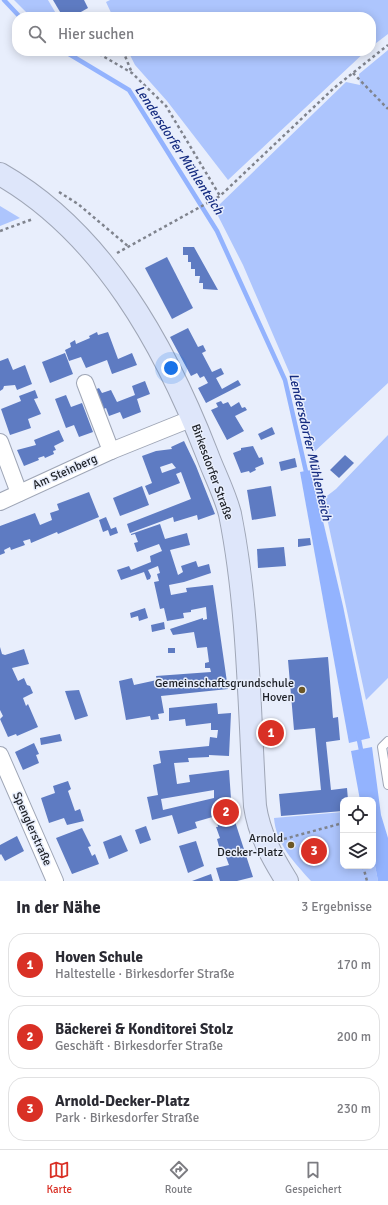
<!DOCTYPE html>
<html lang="de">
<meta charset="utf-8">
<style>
body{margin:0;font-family:Signika,sans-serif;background:#f7f7f7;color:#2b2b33}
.controls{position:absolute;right:12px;bottom:12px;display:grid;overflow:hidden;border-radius:8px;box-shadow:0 2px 10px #0003}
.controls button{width:36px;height:36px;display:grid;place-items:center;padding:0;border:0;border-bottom:1px solid #e1e1e2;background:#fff;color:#2b2b33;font:20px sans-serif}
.you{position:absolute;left:171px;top:368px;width:14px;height:14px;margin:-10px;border:3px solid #fff;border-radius:50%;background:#1a73e8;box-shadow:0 0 0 6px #1a73e833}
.badge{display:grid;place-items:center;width:26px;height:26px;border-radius:50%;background:#d93025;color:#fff;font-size:13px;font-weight:700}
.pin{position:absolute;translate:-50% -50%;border:2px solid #fff;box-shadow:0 1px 4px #0006}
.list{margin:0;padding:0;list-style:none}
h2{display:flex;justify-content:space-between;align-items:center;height:52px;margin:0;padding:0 16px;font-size:17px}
h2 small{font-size:13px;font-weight:400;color:#7c7c81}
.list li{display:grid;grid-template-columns:26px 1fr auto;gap:12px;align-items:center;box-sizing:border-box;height:64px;margin:0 8px 8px;padding:0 8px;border:1px solid #e1e1e2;border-radius:16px}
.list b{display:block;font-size:15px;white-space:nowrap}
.list p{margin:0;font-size:13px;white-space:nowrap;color:#7c7c81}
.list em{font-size:13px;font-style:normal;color:#7c7c81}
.icon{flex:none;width:22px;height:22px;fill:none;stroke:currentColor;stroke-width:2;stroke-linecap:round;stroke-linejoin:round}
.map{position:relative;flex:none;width:388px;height:881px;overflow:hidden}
.search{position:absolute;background:#fff;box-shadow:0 2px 10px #0003;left:12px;right:12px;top:12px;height:44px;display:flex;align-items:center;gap:10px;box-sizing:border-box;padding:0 14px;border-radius:16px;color:#7c7c81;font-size:15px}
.sheet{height:268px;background:#fff}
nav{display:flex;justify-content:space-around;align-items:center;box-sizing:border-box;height:56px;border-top:1px solid #e1e1e2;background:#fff;font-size:11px;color:#7c7c81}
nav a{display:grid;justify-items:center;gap:2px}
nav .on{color:#d93025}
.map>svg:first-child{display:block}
</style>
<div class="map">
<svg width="388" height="881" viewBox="0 0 388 881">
<rect width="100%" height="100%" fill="#e8eefc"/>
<g fill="#adc5fd">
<path d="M 14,0 L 48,0 L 58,17 L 31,17 Z"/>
<path d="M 110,0 L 388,0 L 388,34 L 371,47 L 371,17 L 113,17 L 106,2 Z"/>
<path d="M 388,50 L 388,383 L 313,453 L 293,381 L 243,265 L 214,208 L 220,204 L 346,82 L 360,85 L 359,74 Z"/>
<path d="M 128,51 L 366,51 L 228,180 L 167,101 L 135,65 Z"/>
<path d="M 0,206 L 20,218 L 0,226 Z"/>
<path d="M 388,435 L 388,678 L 366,700 L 323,499 L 336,489 Z"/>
<path d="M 343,812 L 343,866 L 373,866 L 373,855 L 378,881 L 311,881 C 294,862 276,844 274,818 Z"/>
</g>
<g fill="#93b3fe">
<path d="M 311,470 L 343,606 L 370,738 L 349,743 L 300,472 Z"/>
<path d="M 372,747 L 381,815 L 388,838 L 388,881 L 378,881 L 373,855 L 373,800 L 360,800 L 351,751 Z"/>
</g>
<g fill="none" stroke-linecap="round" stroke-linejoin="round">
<g stroke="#93b3fe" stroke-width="4.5">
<path d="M 4,0 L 20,17"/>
<path d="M 64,51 L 129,90 L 217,231 L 285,380 L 307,476"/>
<path d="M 358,735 L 362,755"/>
</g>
</g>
<g fill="#5e7bc2" fill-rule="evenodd">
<path d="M 53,0 L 84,0 L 88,8 L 72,17 L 63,17 Z"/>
<path d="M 183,247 L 194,247 L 218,290 L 203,289 L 203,283 L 199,283 L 200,276 L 195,276 L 195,269 L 191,269 L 191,262 L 188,262 L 188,255 L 183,255 Z"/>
<path d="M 167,257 L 193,308 L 172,319 L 145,268 Z"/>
<path d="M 188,328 L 198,347 L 203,345 L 206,351 L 202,353 L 212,372 L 221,368 L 224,374 L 216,378 L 222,389 L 238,380 L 241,385 L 206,403 L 198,388 L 208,383 L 204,376 L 200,378 L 197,373 L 191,376 L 170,337 Z"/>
<path d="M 97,332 L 98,335 L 108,332 L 118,359 L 132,353 L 137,365 L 112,374 L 107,360 L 86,368 L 81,357 L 69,361 L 65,350 L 71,347 L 70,343 L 75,340 L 76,344 L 90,338 L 89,336 Z"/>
<path d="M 65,353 L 73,374 L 50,383 L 42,362 Z"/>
<path d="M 8,358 L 13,370 L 25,365 L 32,384 L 17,390 L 15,385 L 4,386 L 3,389 L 0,391 L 0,361 Z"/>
<path d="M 145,381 L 150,394 L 137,399 L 141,412 L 123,419 L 120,412 L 109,416 L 106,408 L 99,411 L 92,391 L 99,388 L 102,393 L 111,390 L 117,402 L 135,395 L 132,386 Z"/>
<path d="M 35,390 L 38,398 L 34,399 L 41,414 L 28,419 L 31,428 L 10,435 L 1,409 L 21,401 L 19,396 Z"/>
<path d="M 66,395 L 71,407 L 82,403 L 93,432 L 79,437 L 74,425 L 66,428 L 55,399 Z"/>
<path d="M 221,401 L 223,404 L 228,402 L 231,407 L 239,402 L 242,408 L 245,407 L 247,410 L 235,416 L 244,431 L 227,440 L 211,410 L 218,407 L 216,403 Z"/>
<path d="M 272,427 L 275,434 L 261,440 L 258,434 Z"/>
<path d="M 59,430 L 64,441 L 54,446 L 56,450 L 53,451 L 54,454 L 45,458 L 44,456 L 38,458 L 39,460 L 24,466 L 17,450 L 36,445 L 34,440 Z"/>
<path d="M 184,441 L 196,466 L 215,514 L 198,520 L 197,515 L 174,522 L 173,517 L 130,533 L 127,524 L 191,499 L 181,472 L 176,474 L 180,483 L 149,495 L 145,486 L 152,483 L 142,456 L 156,451 L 172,449 L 171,447 ZM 172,463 L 176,468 L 162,473 L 160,467 Z"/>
<path d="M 253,446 L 259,458 L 262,457 L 264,464 L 255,468 L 256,470 L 250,473 L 249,471 L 241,473 L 233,453 L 241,450 L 241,448 Z"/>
<path d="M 345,455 L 354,463 L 339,478 L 330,470 Z"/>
<path d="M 295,458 L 297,467 L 281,471 L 279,462 Z"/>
<path d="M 142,486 L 149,505 L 120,516 L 113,498 Z"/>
<path d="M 271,486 L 276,516 L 252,520 L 247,490 Z"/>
<path d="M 89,492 L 99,517 L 58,534 L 57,532 L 31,543 L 30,539 L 23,541 L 25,545 L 11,550 L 10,547 L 4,550 L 5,553 L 0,555 L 0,526 L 35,513 L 40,525 L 52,520 L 50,513 L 59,510 L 57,504 Z"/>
<path d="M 106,517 L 111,529 L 116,527 L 118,533 L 110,536 L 108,530 L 103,532 L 99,520 Z"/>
<path d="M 160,524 L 165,539 L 187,533 L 190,545 L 170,550 L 178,575 L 183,572 L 181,566 L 196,561 L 198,567 L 209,564 L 211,573 L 184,582 L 169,585 L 171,595 L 187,592 L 186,588 L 213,585 L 228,689 L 161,696 L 164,713 L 158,714 L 159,719 L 151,720 L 150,716 L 126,720 L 119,681 L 132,678 L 134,685 L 157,680 L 156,676 L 211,672 L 210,668 L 205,668 L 205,663 L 209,662 L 207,647 L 197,648 L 194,632 L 173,635 L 170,629 L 203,618 L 203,620 L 207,619 L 206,607 L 191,610 L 191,612 L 183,613 L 184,618 L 167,621 L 164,608 L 160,609 L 154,582 L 159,581 L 157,574 L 160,573 L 158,566 L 148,570 L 151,576 L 150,579 L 147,580 L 144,572 L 121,580 L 117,570 L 129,566 L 131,570 L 151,562 L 150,556 L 162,551 L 159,544 L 137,552 L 134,543 L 138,542 L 135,534 L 131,535 L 131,534 Z"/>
<path d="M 310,538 L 311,545 L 298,547 L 298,539 Z"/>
<path d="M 284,547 L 286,566 L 258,568 L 257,549 Z"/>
<path d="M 145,608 L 148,618 L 139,621 L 138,616 L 131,618 L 130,613 Z"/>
<path d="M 164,622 L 165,629 L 152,632 L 151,625 Z"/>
<path d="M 0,647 L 2,654 L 5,655 L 24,649 L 29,664 L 12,668 L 18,681 L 24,678 L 27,685 L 30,686 L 33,693 L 23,698 L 26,706 L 28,704 L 38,727 L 17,736 L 16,734 L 8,737 L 0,719 L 3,716 L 0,710 Z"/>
<rect x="168" y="648" width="7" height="5"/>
<path d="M 328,657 L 333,718 L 338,717 L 340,740 L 326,742 L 331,790 L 347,788 L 348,800 L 343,800 L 343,811 L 281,816 L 279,794 L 321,790 L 315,728 L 294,730 L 288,660 Z"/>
<path d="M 79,690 L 88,716 L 75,720 L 65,691 Z"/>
<path d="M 217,703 L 218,714 L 231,713 L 229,756 L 209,755 L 209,757 L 188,758 L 189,762 L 174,763 L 177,784 L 190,782 L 189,775 L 229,770 L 231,799 L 228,800 L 253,877 L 237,881 L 220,881 L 216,868 L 229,865 L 223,849 L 220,850 L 217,839 L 220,838 L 216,827 L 218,827 L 216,816 L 195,822 L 197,828 L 178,834 L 172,815 L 152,820 L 147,797 L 158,795 L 153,765 L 161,763 L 159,751 L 209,746 L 210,737 L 217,738 L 218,730 L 211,730 L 211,723 L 186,726 L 185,719 L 169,721 L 169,708 ZM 214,790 L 214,798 L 163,810 L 161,799 Z"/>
<path d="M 60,734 L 62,741 L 41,745 L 40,738 Z"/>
<path d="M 34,743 L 39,754 L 36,755 L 39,763 L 23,770 L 15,752 Z"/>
<path d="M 68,781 L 71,789 L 68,791 L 75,811 L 80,809 L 84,821 L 67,825 L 64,818 L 49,823 L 41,798 L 55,793 L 53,786 Z"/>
<path d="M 146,826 L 151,840 L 140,844 L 135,830 Z"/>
<path d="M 82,828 L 91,846 L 88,847 L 92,856 L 95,854 L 99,864 L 72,874 L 56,838 Z"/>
<path d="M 121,835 L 128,851 L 109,859 L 103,842 Z"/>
<path d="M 17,836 L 24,851 L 5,861 L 1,854 L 0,855 L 0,845 Z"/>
<path d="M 196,841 L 204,866 L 188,873 L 179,846 Z"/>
<path d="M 211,874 L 213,881 L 192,881 Z"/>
</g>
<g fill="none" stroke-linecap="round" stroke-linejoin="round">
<defs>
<path id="lane" d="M 388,741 L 382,747 L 388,785"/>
<g id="street">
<path d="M 85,383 L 111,451"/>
<path d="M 0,442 L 19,493"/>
<path d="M 0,502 L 111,451 L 193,418"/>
<path d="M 0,755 L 55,881"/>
</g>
<path id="secondary" d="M 0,174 C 103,233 165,346 207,454 C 214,473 225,494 230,514 C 249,609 249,709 255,806 C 259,834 272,857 287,881"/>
</defs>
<use href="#lane" stroke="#9fa6b6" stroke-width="10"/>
<use href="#street" stroke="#9fa6b6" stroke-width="18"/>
<use href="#secondary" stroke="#9fa6b6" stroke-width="24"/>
<g stroke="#7f838d" stroke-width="2.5" stroke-dasharray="3 3" stroke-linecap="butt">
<path d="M 89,17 L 102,14 L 104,17"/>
<path d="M 94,51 L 132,73 L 166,106 L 220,196"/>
<path d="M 123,51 L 132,73"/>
<path d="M 353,73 L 388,109"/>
<path d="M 59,192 L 78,204 L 129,247"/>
<path d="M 0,231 L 33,219"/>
<path d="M 117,253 L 220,196 L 334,88 L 388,45"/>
<path d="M 284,839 L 343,823"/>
<path d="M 363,866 L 367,881"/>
</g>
<use href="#lane" stroke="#fff" stroke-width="8"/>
<use href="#street" stroke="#fff" stroke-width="16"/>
<use href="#secondary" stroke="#dee6fa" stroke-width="22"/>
</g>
<g fill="#6c5726" stroke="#e8eefc" stroke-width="1.5">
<circle cx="302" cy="690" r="4"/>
<circle cx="291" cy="845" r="4"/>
</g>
<g text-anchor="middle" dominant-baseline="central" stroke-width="3" stroke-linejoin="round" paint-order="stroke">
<g font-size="12" fill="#1d2026" stroke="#e8eefc">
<text transform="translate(65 472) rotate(-24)">Am Steinberg</text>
<text transform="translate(212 472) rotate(70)">Birkesdorfer Straße</text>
<text transform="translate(32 829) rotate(66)">Spenglerstraße</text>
</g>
<g font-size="12" fill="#1d2026" stroke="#e8eefc" text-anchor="end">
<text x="294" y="683">Gemeinschaftsgrundschule<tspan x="294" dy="14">Hoven</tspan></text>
<text x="283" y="838">Arnold<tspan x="283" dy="14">Decker-Platz</tspan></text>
</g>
<g font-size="13" font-style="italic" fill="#142b80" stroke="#e8eefc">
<text transform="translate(179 150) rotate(57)">Lendersdorfer Mühlenteich</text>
<text transform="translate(310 447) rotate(77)">Lendersdorfer Mühlenteich</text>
</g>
</g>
</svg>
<div class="controls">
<button><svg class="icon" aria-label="locate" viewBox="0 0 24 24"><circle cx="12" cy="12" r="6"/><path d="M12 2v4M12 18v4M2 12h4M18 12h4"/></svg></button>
<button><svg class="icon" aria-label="layers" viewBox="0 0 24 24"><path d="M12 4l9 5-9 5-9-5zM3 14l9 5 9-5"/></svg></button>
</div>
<div class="you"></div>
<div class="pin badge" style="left:271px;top:733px">1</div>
<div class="pin badge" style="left:226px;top:812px">2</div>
<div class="pin badge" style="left:314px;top:851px">3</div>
<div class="search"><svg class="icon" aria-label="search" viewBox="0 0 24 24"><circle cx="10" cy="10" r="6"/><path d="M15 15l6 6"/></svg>Hier suchen</div>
</div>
<section class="sheet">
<h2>In der Nähe<small>3 Ergebnisse</small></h2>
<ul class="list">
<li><span class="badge">1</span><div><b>Hoven Schule</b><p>Haltestelle · Birkesdorfer Straße</p></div><em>170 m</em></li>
<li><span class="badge">2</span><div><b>Bäckerei &amp; Konditorei Stolz</b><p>Geschäft · Birkesdorfer Straße</p></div><em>200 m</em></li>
<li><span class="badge">3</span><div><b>Arnold-Decker-Platz</b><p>Park · Birkesdorfer Straße</p></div><em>230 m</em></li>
</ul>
</section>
<nav>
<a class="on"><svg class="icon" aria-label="map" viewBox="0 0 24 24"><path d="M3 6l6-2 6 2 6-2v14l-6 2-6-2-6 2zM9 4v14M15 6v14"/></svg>Karte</a>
<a><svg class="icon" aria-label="directions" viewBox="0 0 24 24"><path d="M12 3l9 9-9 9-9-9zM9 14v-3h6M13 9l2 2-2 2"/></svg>Route</a>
<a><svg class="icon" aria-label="saved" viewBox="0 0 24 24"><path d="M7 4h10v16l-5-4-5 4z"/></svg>Gespeichert</a>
</nav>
